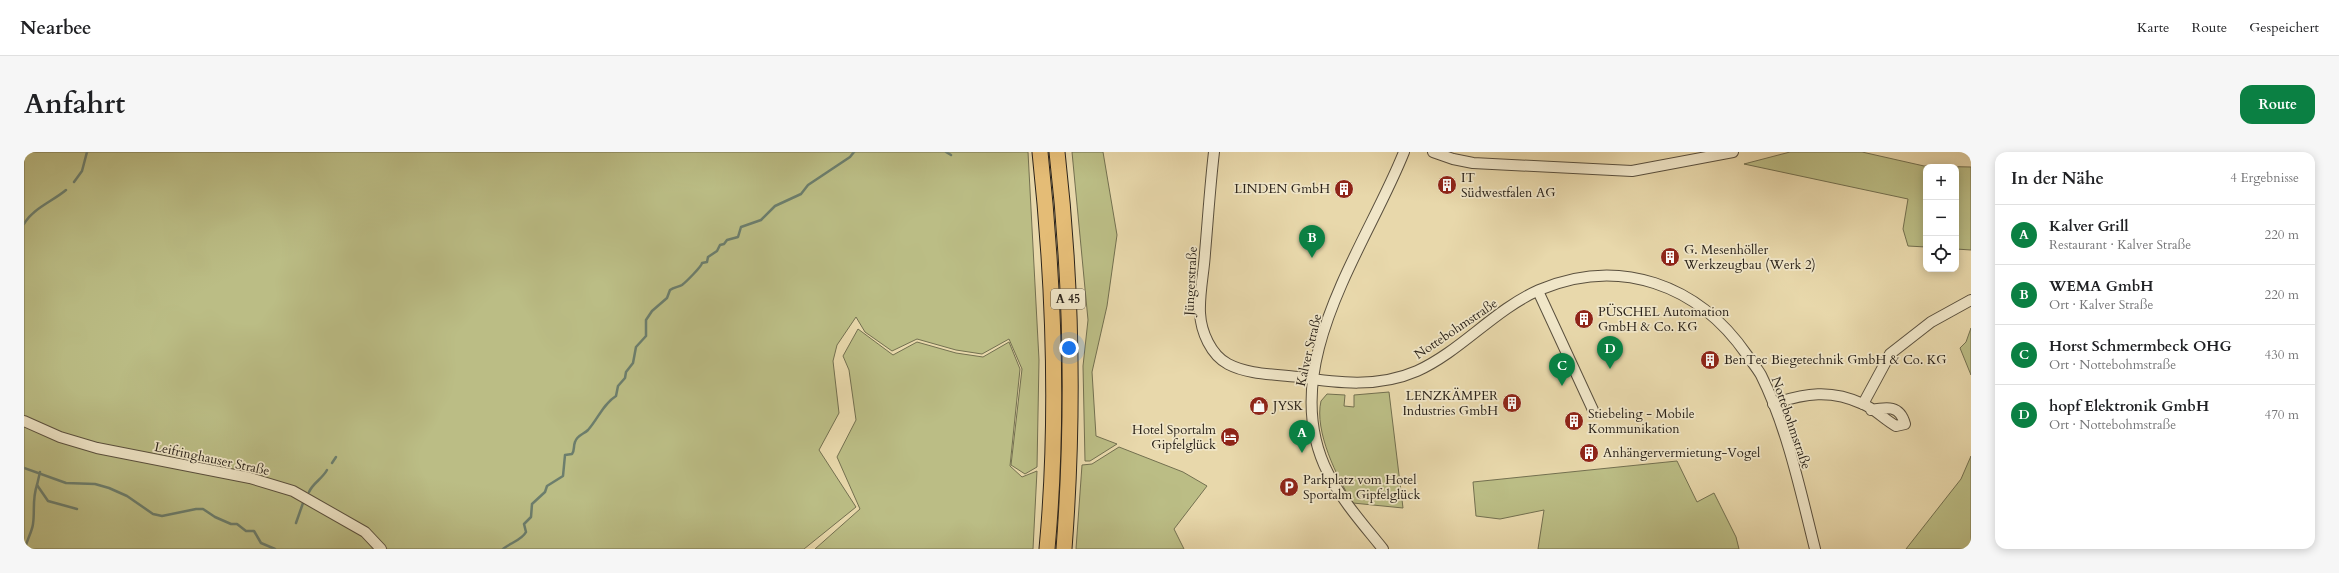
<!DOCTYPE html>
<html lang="de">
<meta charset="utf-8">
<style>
body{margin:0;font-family:Cardo,serif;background:#f6f6f6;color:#202124}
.controls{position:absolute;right:12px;top:12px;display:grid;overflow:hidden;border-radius:8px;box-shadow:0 2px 10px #0003}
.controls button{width:36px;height:36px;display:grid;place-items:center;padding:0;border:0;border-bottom:1px solid #e0e0e0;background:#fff;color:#202124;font:20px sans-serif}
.you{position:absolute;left:1045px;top:196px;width:14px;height:14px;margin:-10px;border:3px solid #fff;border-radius:50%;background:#1a73e8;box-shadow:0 0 0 6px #1a73e833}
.badge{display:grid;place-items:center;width:26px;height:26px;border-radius:50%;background:#0b8043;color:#fff;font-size:13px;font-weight:700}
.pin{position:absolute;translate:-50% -33px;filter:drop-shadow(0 1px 2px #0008)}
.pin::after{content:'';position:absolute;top:21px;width:14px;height:12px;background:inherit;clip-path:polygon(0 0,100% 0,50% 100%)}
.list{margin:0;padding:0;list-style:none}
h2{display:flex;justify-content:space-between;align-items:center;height:52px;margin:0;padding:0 16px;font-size:17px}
h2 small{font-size:13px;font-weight:400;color:#757577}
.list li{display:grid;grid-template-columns:26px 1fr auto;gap:12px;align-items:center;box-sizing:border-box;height:60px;padding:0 16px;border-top:1px solid #e0e0e0}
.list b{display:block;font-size:15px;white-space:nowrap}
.list p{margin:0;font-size:13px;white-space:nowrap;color:#757577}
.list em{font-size:13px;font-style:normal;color:#757577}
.icon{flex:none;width:22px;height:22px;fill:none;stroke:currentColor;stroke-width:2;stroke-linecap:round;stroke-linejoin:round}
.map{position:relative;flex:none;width:1947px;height:397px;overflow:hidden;border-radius:12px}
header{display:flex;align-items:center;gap:24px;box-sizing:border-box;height:56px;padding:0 20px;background:#fff;border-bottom:1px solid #e0e0e0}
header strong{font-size:19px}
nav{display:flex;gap:22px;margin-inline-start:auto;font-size:14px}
.intro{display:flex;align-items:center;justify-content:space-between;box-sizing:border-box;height:96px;padding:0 24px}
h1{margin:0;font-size:28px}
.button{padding:10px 18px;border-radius:12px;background:#0b8043;color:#fff;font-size:14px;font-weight:700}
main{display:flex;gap:24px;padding:0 24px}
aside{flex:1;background:#fff;border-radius:12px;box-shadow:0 2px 10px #0003}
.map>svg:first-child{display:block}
</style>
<header>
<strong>Nearbee</strong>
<nav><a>Karte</a><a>Route</a><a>Gespeichert</a></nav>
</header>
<div class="intro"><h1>Anfahrt</h1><a class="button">Route</a></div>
<main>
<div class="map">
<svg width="1947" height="397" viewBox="0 0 1947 397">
<rect width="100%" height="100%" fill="#e8d8ab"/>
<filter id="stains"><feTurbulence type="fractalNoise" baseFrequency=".005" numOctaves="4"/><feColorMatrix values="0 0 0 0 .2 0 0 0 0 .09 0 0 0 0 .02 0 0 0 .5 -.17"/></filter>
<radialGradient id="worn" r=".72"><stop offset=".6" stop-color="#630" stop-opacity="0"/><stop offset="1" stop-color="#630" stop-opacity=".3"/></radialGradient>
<g fill="#bbbd85" stroke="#737050">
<path d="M 0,0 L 1004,0 L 1015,208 L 1013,315 L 1001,322 L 987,313 L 998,217 L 985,187 L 958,202 L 932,198 L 893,187 L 868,199 L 841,180 L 832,165 L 813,193 L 809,209 L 815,261 L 795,298 L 832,355 L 780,397 L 0,397 Z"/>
<path d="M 1048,0 L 1079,0 L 1093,83 L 1083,154 L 1068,220 L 1072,284 L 1093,292 L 1066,309 L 1061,309 L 1059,214 L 1064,168 Z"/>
<path d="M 1766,0 L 1838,0 L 1900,14 L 1947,15 L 1947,98 L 1932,97 L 1932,15 L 1902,15 L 1902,95 L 1884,94 L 1879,77 L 1884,47 L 1720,12 Z"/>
<path d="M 1947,176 L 1947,223 L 1936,196 L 1942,190 Z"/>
<path d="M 834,177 L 869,203 L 893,190 L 932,201 L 959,205 L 985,190 L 996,217 L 986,314 L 998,325 L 1013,319 L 1009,397 L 791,397 L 836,357 L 813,305 L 832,268 L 825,218 L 819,204 Z"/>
<path d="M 1365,240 L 1379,356 L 1329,351 C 1313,326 1290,279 1297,249 L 1303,242 L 1321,243 L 1320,254 L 1330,255 L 1330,243 Z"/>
<path d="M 1095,295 L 1159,320 L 1183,334 L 1150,377 L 1160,397 L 1052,397 L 1058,313 L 1068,312 Z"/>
<path d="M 1947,304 L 1947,397 L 1882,397 L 1937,327 Z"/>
<path d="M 1653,309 L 1673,350 L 1690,341 L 1712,385 L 1715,397 L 1514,397 L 1520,358 L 1476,367 L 1452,364 L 1449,330 Z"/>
</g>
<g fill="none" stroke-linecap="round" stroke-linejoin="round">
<g stroke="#6c7e6d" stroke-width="2.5">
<path d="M 922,0 L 927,3"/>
<path d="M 50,30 L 58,19 L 63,0"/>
<path d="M 0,72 C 8,57 29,49 42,38"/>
<path d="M 308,311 L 312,305"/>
<path d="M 0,316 L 42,331 L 71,332 L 85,336 L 103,344 L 129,362 L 138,364 L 172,357 L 179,357 L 191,365 L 207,372 L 213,372 L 222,379 L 230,379 L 237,391 L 251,397"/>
<path d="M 16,320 L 13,333 L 24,349 L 53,357"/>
<path d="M 285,340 C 289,331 298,327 303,318"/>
<path d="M 272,371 L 279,351"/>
<path d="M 1,397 C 3,387 8,380 9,372 C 11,359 8,347 13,333"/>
<path d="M 479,397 C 486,391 498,388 502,380 L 500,372 L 507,365 L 508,352 L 521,340 L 523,334 L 539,324 L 541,303 L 548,302 C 551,298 549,295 551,290 C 553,283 560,282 564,278 C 574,267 579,252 592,244 L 594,234 L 601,226 L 602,220 L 609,211 L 612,195 L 622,184 L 622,168 L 628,159 L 643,146 L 646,138 C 650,135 655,135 658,133 C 662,130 678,114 678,111 L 683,110 L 684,105 L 693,99 L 696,93 L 700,92 L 703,88 L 714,85 L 717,75 L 737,68 L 751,54 L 777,42 L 784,33 L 826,5 L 830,0"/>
</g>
<defs>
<g id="minor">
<path d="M 1190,0 C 1186,34 1184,67 1181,101 C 1180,120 1175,141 1176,161 C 1177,180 1187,203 1204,212 C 1225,223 1251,222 1274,225 C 1314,231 1354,236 1393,219 C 1437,199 1470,158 1515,138 C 1595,104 1674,132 1723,203 C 1727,209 1733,216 1737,223 C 1763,275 1777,341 1791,397"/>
<path d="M 1409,0 L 1429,7 L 1449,11 L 1608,19 L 1709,0"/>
<path d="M 1514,139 L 1569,258"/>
<path d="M 1749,252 C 1781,241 1807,237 1839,252 C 1851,257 1861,268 1872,274 L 1881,272 C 1876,253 1863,255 1847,258"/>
<path d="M 1839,252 L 1866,202 L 1907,170 L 1947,148"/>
<path d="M 0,269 L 36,285 L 73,296 L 226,326 L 269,339 L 341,380 L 357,397"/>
<path d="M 1359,397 C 1339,372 1319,350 1304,321 C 1250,215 1342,96 1380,0"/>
</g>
<g id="highway">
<path d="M 1016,0 C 1030,131 1035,266 1023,397"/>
<path d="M 1033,0 C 1048,132 1050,265 1040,397"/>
</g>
</defs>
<use href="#minor" stroke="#5a503e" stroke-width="12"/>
<use href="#highway" stroke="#2b231a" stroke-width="17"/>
<use href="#minor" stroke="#f0e6c8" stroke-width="10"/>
<use href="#highway" stroke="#e4bc76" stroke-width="15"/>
</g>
<defs>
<symbol id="building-disc" viewBox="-11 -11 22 22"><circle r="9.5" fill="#8f2418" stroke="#f0e6c8"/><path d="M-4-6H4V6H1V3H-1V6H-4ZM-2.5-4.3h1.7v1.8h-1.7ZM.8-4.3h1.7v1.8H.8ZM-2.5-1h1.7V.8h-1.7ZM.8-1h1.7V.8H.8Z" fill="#fff"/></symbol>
<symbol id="shop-disc" viewBox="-11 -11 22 22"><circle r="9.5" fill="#8f2418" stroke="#f0e6c8"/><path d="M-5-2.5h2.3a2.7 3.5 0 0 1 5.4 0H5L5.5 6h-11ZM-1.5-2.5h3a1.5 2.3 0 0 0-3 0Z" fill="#fff"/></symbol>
<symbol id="hotel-disc" viewBox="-11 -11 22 22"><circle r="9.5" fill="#8f2418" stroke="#f0e6c8"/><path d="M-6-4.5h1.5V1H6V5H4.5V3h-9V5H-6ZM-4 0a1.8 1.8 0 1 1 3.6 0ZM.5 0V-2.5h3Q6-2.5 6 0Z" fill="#fff"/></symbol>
<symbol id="parking-disc" viewBox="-11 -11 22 22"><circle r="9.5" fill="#8f2418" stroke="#f0e6c8"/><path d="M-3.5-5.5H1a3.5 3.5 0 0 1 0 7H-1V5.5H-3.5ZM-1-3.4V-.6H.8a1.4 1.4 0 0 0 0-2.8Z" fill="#fff"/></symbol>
</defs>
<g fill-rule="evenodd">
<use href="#building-disc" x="1412" y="22" width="22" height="22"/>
<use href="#building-disc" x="1309" y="26" width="22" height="22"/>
<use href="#building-disc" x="1635" y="94" width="22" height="22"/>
<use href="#building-disc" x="1549" y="156" width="22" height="22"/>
<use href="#building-disc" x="1675" y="197" width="22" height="22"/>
<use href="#building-disc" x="1477" y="240" width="22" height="22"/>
<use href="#shop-disc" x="1224" y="243" width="22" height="22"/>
<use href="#building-disc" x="1539" y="258" width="22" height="22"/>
<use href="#hotel-disc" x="1195" y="274" width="22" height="22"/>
<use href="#building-disc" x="1554" y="290" width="22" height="22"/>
<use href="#parking-disc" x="1254" y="324" width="22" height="22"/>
</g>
<g text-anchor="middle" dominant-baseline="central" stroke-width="3.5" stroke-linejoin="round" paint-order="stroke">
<rect fill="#f0e6c8" stroke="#665e4e" stroke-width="1" x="1027" y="137" width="34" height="20" rx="3"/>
<g font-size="12" font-weight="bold" fill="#2b231a">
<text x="1044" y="147">A 45</text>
</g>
<g font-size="13" fill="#2b231a" stroke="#f0e6c8" text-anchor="start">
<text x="1437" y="26">IT<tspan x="1437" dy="15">Südwestfalen AG</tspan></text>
<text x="1306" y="37" text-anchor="end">LINDEN GmbH</text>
<text x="1660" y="98">G. Mesenhöller<tspan x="1660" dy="15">Werkzeugbau (Werk 2)</tspan></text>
<text x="1574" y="160">PÜSCHEL Automation<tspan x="1574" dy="15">GmbH &amp; Co. KG</tspan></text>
<text x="1700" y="208">BenTec Biegetechnik GmbH &amp; Co. KG</text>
<text x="1474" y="244" text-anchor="end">LENZKÄMPER<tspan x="1474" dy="15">Industries GmbH</tspan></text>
<text x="1249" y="254">JYSK</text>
<text x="1564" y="262">Stiebeling - Mobile<tspan x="1564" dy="15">Kommunikation</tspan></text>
<text x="1192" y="278" text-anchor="end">Hotel Sportalm<tspan x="1192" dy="15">Gipfelglück</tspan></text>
<text x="1579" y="301">Anhängervermietung-Vogel</text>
<text x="1279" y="328">Parkplatz vom Hotel<tspan x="1279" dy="15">Sportalm Gipfelglück</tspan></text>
</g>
<g font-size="13" fill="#2b231a" stroke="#f0e6c8">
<text transform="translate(1167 129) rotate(-87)">Jüngerstraße</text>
<text transform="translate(1432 177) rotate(-34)">Nottebohmstraße</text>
<text transform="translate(1285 198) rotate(-77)">Kalver Straße</text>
<text transform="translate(1767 271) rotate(71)">Nottebohmstraße</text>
<text transform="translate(188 307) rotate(12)">Leifringhauser Straße</text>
</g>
</g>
<rect width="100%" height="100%" filter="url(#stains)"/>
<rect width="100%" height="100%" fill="url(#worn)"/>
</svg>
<div class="controls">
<button>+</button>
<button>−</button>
<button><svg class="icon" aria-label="locate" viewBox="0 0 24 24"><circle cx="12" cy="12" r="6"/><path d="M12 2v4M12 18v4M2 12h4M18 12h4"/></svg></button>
</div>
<div class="you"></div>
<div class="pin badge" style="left:1278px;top:301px">A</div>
<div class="pin badge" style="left:1288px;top:106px">B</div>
<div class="pin badge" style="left:1538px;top:234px">C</div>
<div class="pin badge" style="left:1586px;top:217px">D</div>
</div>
<aside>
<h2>In der Nähe<small>4 Ergebnisse</small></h2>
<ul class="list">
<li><span class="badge">A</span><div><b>Kalver Grill</b><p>Restaurant · Kalver Straße</p></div><em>220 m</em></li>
<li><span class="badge">B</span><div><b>WEMA GmbH</b><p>Ort · Kalver Straße</p></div><em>220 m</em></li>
<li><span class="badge">C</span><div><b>Horst Schmermbeck OHG</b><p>Ort · Nottebohmstraße</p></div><em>430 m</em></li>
<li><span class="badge">D</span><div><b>hopf Elektronik GmbH</b><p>Ort · Nottebohmstraße</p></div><em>470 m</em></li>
</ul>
</aside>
</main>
